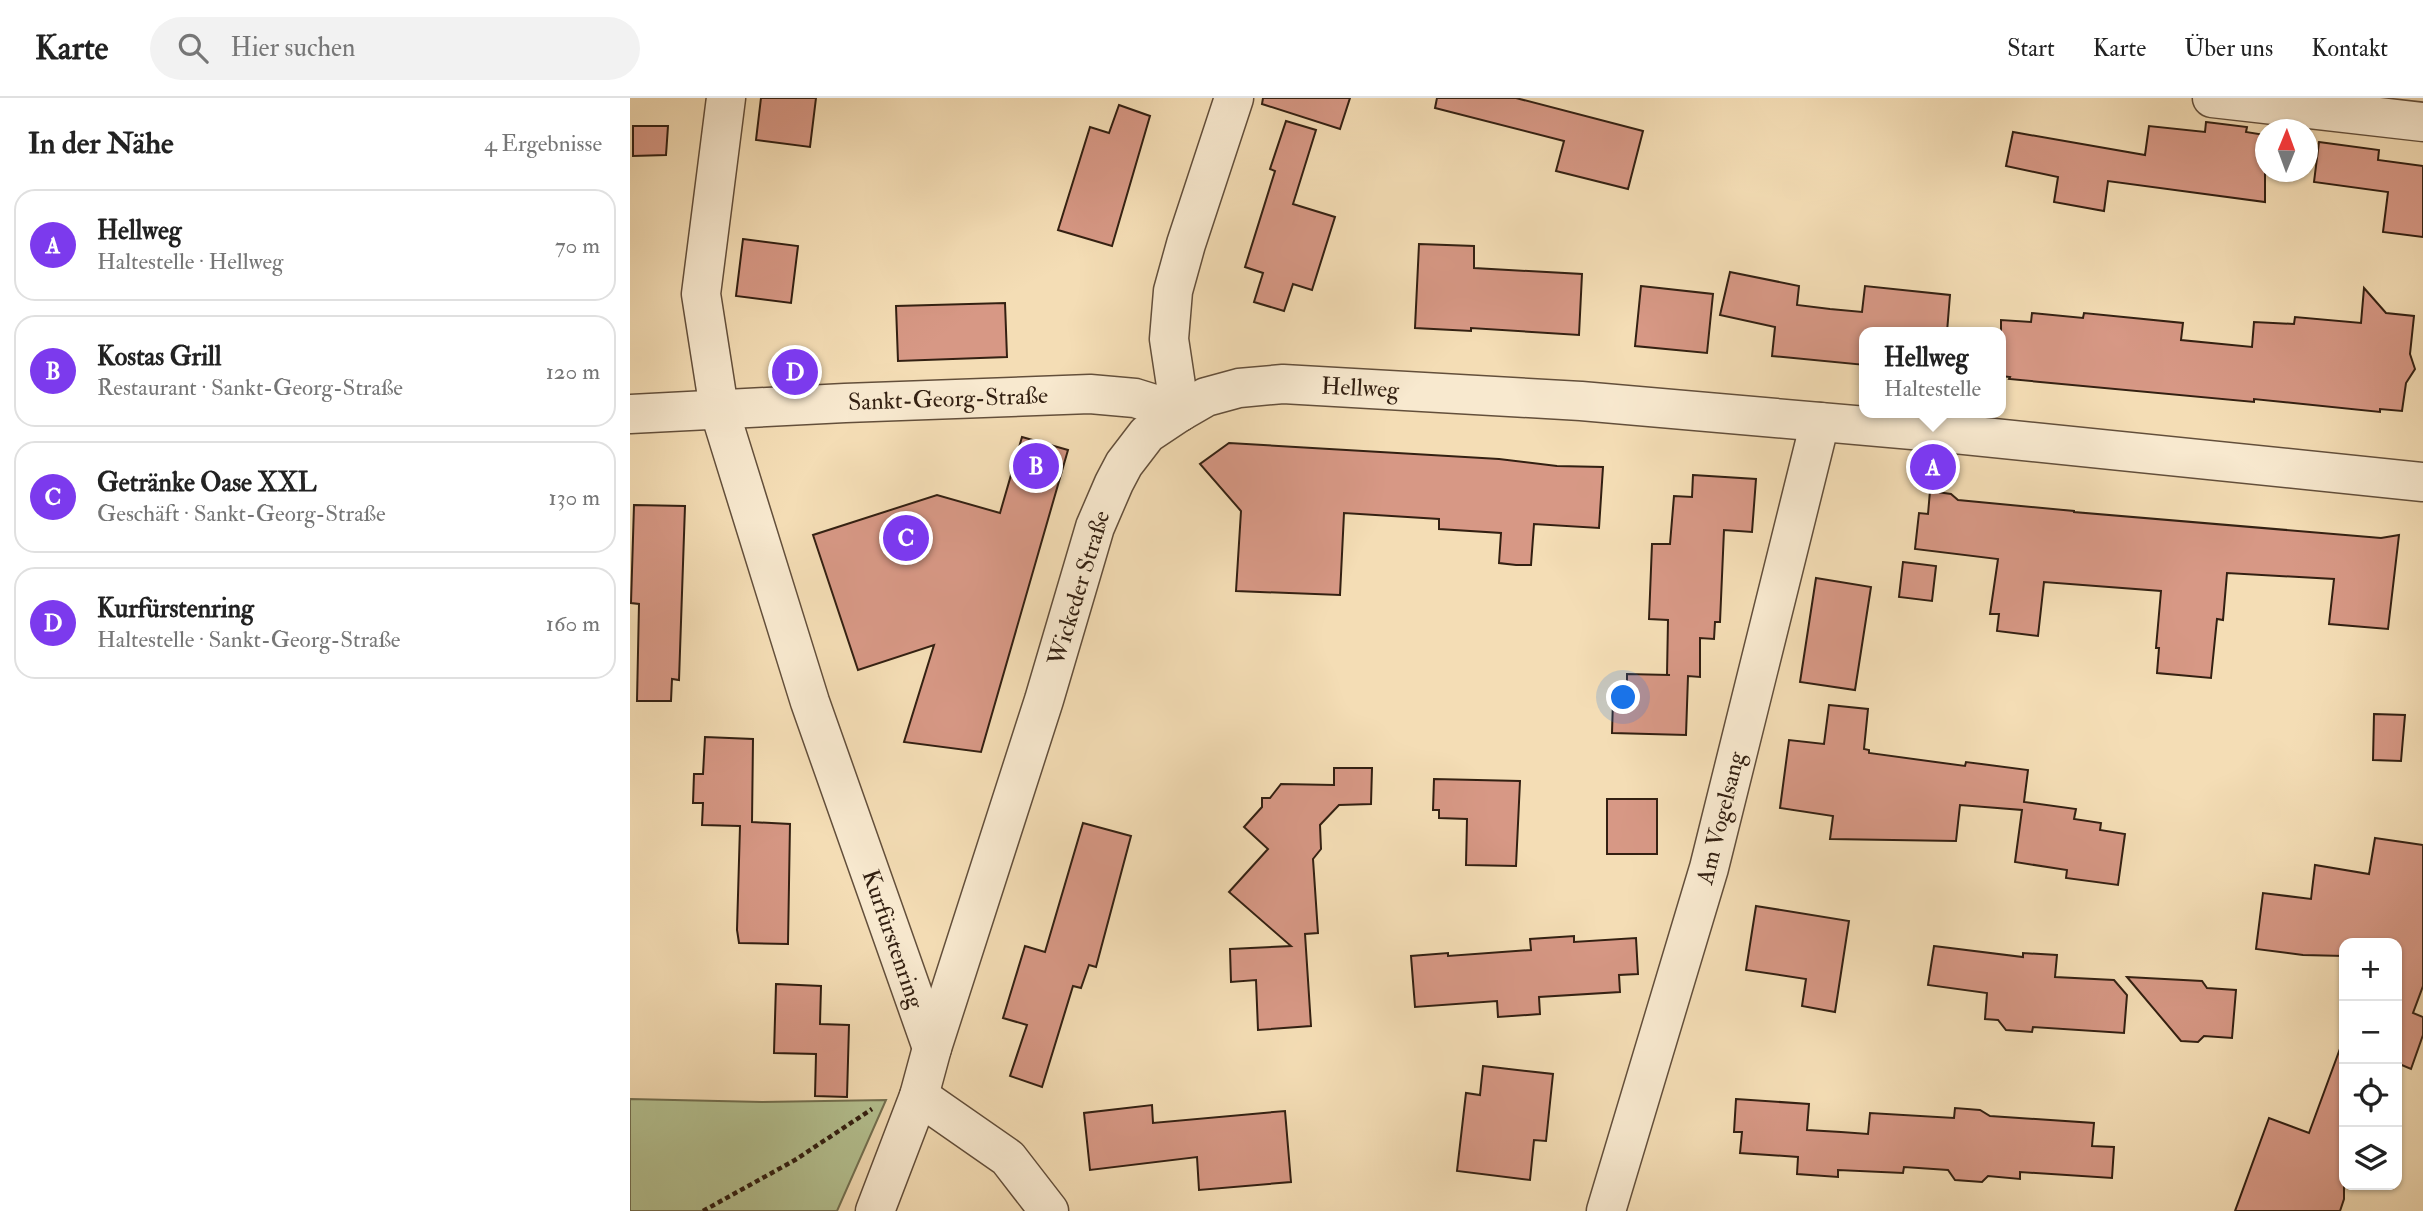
<!DOCTYPE html>
<html lang="de">
<meta charset="utf-8">
<style>
body{margin:0;font-family:"IM FELL Double Pica",serif;background:#f2f2f2;color:#222}
.controls{position:absolute;right:21px;bottom:21px;display:grid;overflow:hidden;border-radius:14px;box-shadow:0 2px 5px #0004}
.controls button{width:63px;height:63px;display:grid;place-items:center;padding:0;border:0;border-bottom:2px solid #e0e0e0;background:#fff;color:#222;font:35px sans-serif}
.compass{position:absolute;left:1625px;top:21px;width:63px;height:63px;border-radius:50%;background:#fff;box-shadow:0 2px 5px #0004;rotate:1deg}
.you{position:absolute;left:994px;top:600px;width:24px;height:24px;margin:-18px;border:5px solid #fff;border-radius:50%;background:#1a73e8;box-shadow:0 0 0 10px #1a73e833}
.badge{display:grid;place-items:center;width:46px;height:46px;border-radius:50%;background:#7c3aed;color:#fff;font-size:23px;font-weight:700}
.pin{position:absolute;translate:-50% -50%;border:4px solid #fff;box-shadow:0 2px 7px #0006}
.popup{position:absolute;left:1229px;top:229px;width:147px;height:91px;box-sizing:border-box;display:grid;place-content:center;border-radius:14px;background:#fff;filter:drop-shadow(0 2px 5px #0005);font-size:23px;white-space:nowrap;color:#767676}
.popup b{font-size:26px;color:#222}
.popup::after{content:'';position:absolute;left:50%;top:100%;margin-left:-14px;border:14px solid transparent;border-top-color:#fff}
.list{margin:0;padding:0;list-style:none}
h2{display:flex;justify-content:space-between;align-items:center;height:91px;margin:0;padding:0 28px;font-size:30px}
h2 small{font-size:23px;font-weight:400;color:#767676}
.list li{display:grid;grid-template-columns:46px 1fr auto;gap:21px;align-items:center;box-sizing:border-box;height:112px;margin:0 14px 14px;padding:0 14px;border:2px solid #e0e0e0;border-radius:21px}
.list b{display:block;font-size:26px;white-space:nowrap}
.list p{margin:0;font-size:23px;white-space:nowrap;color:#767676}
.list em{font-size:23px;font-style:normal;color:#767676}
.icon{flex:none;width:38px;height:38px;fill:none;stroke:currentColor;stroke-width:2;stroke-linecap:round;stroke-linejoin:round}
.map{position:relative;flex:none;width:1793px;height:1113px;overflow:hidden}
header{display:flex;align-items:center;gap:42px;box-sizing:border-box;height:98px;padding:0 35px;background:#fff;border-bottom:2px solid #e0e0e0}
header strong{font-size:33px}
nav{display:flex;gap:38px;margin-inline-start:auto;font-size:24px}
.search{width:490px;height:63px;background:#f2f2f2;display:flex;align-items:center;gap:18px;box-sizing:border-box;padding:0 24px;border-radius:38px;color:#767676;font-size:26px}
main{display:flex}
aside{flex:1;background:#fff}
.map>svg:first-child{display:block}
</style>
<header>
<strong>Karte</strong>
<div class="search"><svg class="icon" aria-label="search" viewBox="0 0 24 24"><circle cx="10" cy="10" r="6"/><path d="M15 15l6 6"/></svg>Hier suchen</div>
<nav><a>Start</a><a>Karte</a><a>Über uns</a><a>Kontakt</a></nav>
</header>
<main>
<aside>
<h2>In der Nähe<small>4 Ergebnisse</small></h2>
<ul class="list">
<li><span class="badge">A</span><div><b>Hellweg</b><p>Haltestelle · Hellweg</p></div><em>70 m</em></li>
<li><span class="badge">B</span><div><b>Kostas Grill</b><p>Restaurant · Sankt-Georg-Straße</p></div><em>120 m</em></li>
<li><span class="badge">C</span><div><b>Getränke Oase XXL</b><p>Geschäft · Sankt-Georg-Straße</p></div><em>130 m</em></li>
<li><span class="badge">D</span><div><b>Kurfürstenring</b><p>Haltestelle · Sankt-Georg-Straße</p></div><em>160 m</em></li>
</ul>
</aside>
<div class="map">
<svg width="1793" height="1113" viewBox="0 0 1793 1113">
<rect width="100%" height="100%" fill="#f4ddb5"/>
<filter id="stains"><feTurbulence type="fractalNoise" baseFrequency=".00286" numOctaves="4"/><feColorMatrix values="0 0 0 0 .2 0 0 0 0 .09 0 0 0 0 .02 0 0 0 .5 -.17"/></filter>
<radialGradient id="worn" r=".72"><stop offset=".6" stop-color="#630" stop-opacity="0"/><stop offset="1" stop-color="#630" stop-opacity=".3"/></radialGradient>
<path fill="#b5c292" stroke="#747152" stroke-width="2" d="M 0,1001 L 132,1004 L 256,1002 L 207,1113 L 0,1113 Z"/>
<g fill="#d79885" stroke="#332012" stroke-width="2">
<path d="M 131,0 L 186,0 L 180,49 L 126,42 Z"/>
<path d="M 633,0 L 720,0 L 710,31 L 632,6 Z"/>
<path d="M 807,0 L 886,0 L 1013,33 L 998,91 L 926,73 L 934,43 L 805,10 Z"/>
<path d="M 489,7 L 520,18 L 482,148 L 428,132 L 460,29 L 479,35 Z"/>
<path d="M 656,23 L 686,32 L 663,106 L 705,119 L 682,192 L 663,186 L 654,213 L 624,204 L 633,175 L 615,169 L 645,73 L 640,71 Z"/>
<path d="M 1576,24 L 1617,29 L 1616,34 L 1635,37 L 1635,104 L 1478,83 L 1474,113 L 1424,104 L 1428,79 L 1376,68 L 1383,34 L 1515,57 L 1519,28 L 1575,34 Z"/>
<path d="M 3,28 L 38,28 L 36,57 L 3,58 Z"/>
<path d="M 1689,44 L 1749,52 L 1748,62 L 1793,68 L 1793,139 L 1753,134 L 1758,94 L 1684,84 Z"/>
<path d="M 113,141 L 168,148 L 161,205 L 106,198 Z"/>
<path d="M 789,146 L 844,148 L 844,170 L 952,176 L 949,237 L 841,230 L 841,233 L 785,230 Z"/>
<path d="M 1100,174 L 1169,188 L 1167,207 L 1200,211 L 1232,214 L 1235,188 L 1320,197 L 1317,234 L 1235,234 L 1235,267 L 1142,258 L 1145,229 L 1090,217 Z"/>
<path d="M 1011,188 L 1083,196 L 1077,255 L 1005,248 Z"/>
<path d="M 1734,190 L 1756,215 L 1784,218 L 1780,256 L 1785,271 L 1776,285 L 1772,313 L 1750,311 L 1750,314 L 1624,301 L 1624,304 L 1379,281 L 1380,279 L 1371,278 L 1371,222 L 1401,224 L 1402,215 L 1453,220 L 1454,215 L 1553,225 L 1551,242 L 1622,249 L 1624,224 L 1664,226 L 1665,219 L 1731,225 Z"/>
<path d="M 375,205 L 377,259 L 268,263 L 266,208 Z"/>
<path d="M 392,339 L 438,352 L 351,654 L 274,644 L 304,547 L 228,572 L 183,437 L 307,397 L 370,415 Z"/>
<path d="M 599,345 L 869,361 L 927,368 L 973,369 L 969,430 L 904,426 L 901,467 L 886,467 L 869,465 L 871,435 L 809,431 L 809,421 L 714,415 L 710,497 L 606,493 L 611,413 L 570,366 Z"/>
<path d="M 1063,377 L 1126,381 L 1122,434 L 1094,432 L 1090,524 L 1085,524 L 1084,541 L 1070,540 L 1070,579 L 1058,578 L 1056,637 L 982,635 L 983,602 L 997,602 L 997,576 L 1040,577 L 1037,577 L 1038,522 L 1019,521 L 1022,446 L 1040,446 L 1044,398 L 1062,399 Z"/>
<path d="M 1300,393 L 1321,396 L 1328,402 L 1444,413 L 1444,414 L 1751,440 L 1769,437 L 1758,531 L 1699,526 L 1704,481 L 1597,475 L 1593,522 L 1587,521 L 1581,580 L 1527,575 L 1529,550 L 1526,550 L 1531,493 L 1414,484 L 1408,538 L 1367,533 L 1369,516 L 1360,516 L 1368,461 L 1285,451 L 1289,415 L 1298,416 Z"/>
<path d="M 4,407 L 55,408 L 49,582 L 42,581 L 41,603 L 7,603 L 9,506 L 1,505 Z"/>
<path d="M 1273,464 L 1306,468 L 1302,503 L 1269,499 Z"/>
<path d="M 1186,480 L 1241,489 L 1225,592 L 1170,584 Z"/>
<path d="M 1199,607 L 1238,611 L 1234,651 L 1239,652 L 1239,655 L 1335,668 L 1336,664 L 1398,672 L 1394,704 L 1446,711 L 1444,721 L 1471,725 L 1470,732 L 1495,736 L 1488,787 L 1436,780 L 1437,772 L 1385,764 L 1392,712 L 1330,707 L 1326,743 L 1200,741 L 1203,718 L 1150,710 L 1159,642 L 1194,646 Z"/>
<path d="M 1744,616 L 1775,617 L 1771,663 L 1743,662 Z"/>
<path d="M 75,639 L 123,641 L 122,724 L 160,726 L 158,846 L 109,845 L 107,832 L 110,728 L 72,727 L 73,705 L 63,705 L 64,676 L 73,676 Z"/>
<path d="M 704,670 L 742,670 L 741,706 L 709,707 L 690,727 L 691,751 L 683,761 L 688,835 L 675,836 L 681,928 L 628,932 L 626,882 L 601,884 L 600,851 L 661,848 L 599,794 L 638,751 L 614,729 L 632,709 L 632,700 L 640,700 L 651,686 L 704,687 Z"/>
<path d="M 804,681 L 890,683 L 886,768 L 836,767 L 837,721 L 809,720 L 809,712 L 803,712 Z"/>
<rect x="977" y="701" width="50" height="55"/>
<path d="M 453,725 L 501,738 L 466,869 L 459,867 L 451,890 L 443,888 L 412,989 L 380,978 L 397,927 L 373,920 L 395,848 L 415,854 Z"/>
<path d="M 1745,740 L 1793,747 L 1793,888 L 1783,915 L 1793,919 L 1793,937 L 1781,971 L 1767,965 L 1767,845 L 1714,845 L 1714,858 L 1673,857 L 1626,851 L 1633,795 L 1681,801 L 1685,767 L 1739,776 Z"/>
<path d="M 1126,808 L 1219,823 L 1205,914 L 1172,908 L 1176,881 L 1116,872 Z"/>
<path d="M 944,838 L 944,844 L 1006,840 L 1008,876 L 989,877 L 990,894 L 909,899 L 910,916 L 868,919 L 867,903 L 785,909 L 781,858 L 818,855 L 818,858 L 901,852 L 900,841 Z"/>
<path d="M 1304,848 L 1393,859 L 1393,855 L 1427,857 L 1425,879 L 1484,882 L 1497,897 L 1494,935 L 1403,929 L 1402,934 L 1376,932 L 1368,922 L 1355,921 L 1357,895 L 1298,887 Z"/>
<path d="M 1497,879 L 1572,883 L 1577,890 L 1606,892 L 1602,940 L 1574,938 L 1568,944 L 1551,943 Z"/>
<path d="M 146,886 L 191,888 L 190,926 L 219,927 L 217,999 L 185,998 L 186,956 L 144,955 Z"/>
<path d="M 1711,948 L 1714,949 L 1714,1101 L 1710,1113 L 1605,1113 L 1639,1020 L 1679,1035 Z"/>
<path d="M 853,968 L 923,976 L 916,1043 L 904,1042 L 900,1082 L 827,1073 L 836,995 L 850,997 Z"/>
<path d="M 1106,1001 L 1179,1006 L 1177,1032 L 1211,1034 L 1238,1036 L 1240,1015 L 1324,1020 L 1325,1010 L 1350,1012 L 1360,1018 L 1464,1025 L 1462,1048 L 1484,1049 L 1482,1080 L 1390,1074 L 1390,1081 L 1358,1078 L 1352,1084 L 1325,1082 L 1318,1072 L 1274,1069 L 1273,1075 L 1208,1072 L 1208,1079 L 1167,1076 L 1168,1059 L 1110,1055 L 1112,1034 L 1104,1034 Z"/>
<path d="M 522,1007 L 523,1025 L 655,1013 L 661,1084 L 569,1092 L 567,1059 L 460,1072 L 454,1015 Z"/>
</g>
<g fill="none" stroke-linecap="round" stroke-linejoin="round">
<defs>
<g id="minor">
<path d="M 96,0 L 71,196 L 89,311 L 180,604 L 302,950"/>
<path d="M 1582,0 L 1793,24"/>
<path d="M 550,314 L 539,241 L 543,193 L 556,146 L 604,0"/>
<path d="M 0,316 L 215,305 L 460,296 L 505,300 L 550,314"/>
<path d="M 289,998 L 378,1060 L 419,1113"/>
<path d="M 245,1113 L 289,998 L 302,950 L 414,602 L 465,429 L 484,385 L 494,366 L 517,336 L 550,314 L 576,299 L 609,290 L 653,286 L 951,303 L 1305,334 L 1793,384"/>
<path d="M 976,1113 L 1079,770 L 1190,324"/>
</g>
</defs>
<use href="#minor" stroke="#634f3b" stroke-width="41"/>
<path stroke="#332012" stroke-width="4.5" stroke-dasharray="5 3.5" stroke-linecap="butt" d="M 73,1113 L 165,1062 L 242,1011"/>
<use href="#minor" stroke="#f8e9cf" stroke-width="38"/>
</g>
<g text-anchor="middle" dominant-baseline="central" stroke-width="5" stroke-linejoin="round" paint-order="stroke">
<g font-size="24" fill="#332012" stroke="#f8e9cf">
<text transform="translate(730 290) rotate(3)">Hellweg</text>
<text transform="translate(318 301) rotate(-2)">Sankt-Georg-Straße</text>
<text transform="translate(449 490) rotate(-73)">Wickeder Straße</text>
<text transform="translate(1091 720) rotate(-76)">Am Vogelsang</text>
<text transform="translate(263 841) rotate(71)">Kurfürstenring</text>
</g>
</g>
<rect width="100%" height="100%" filter="url(#stains)"/>
<rect width="100%" height="100%" fill="url(#worn)"/>
</svg>
<div class="controls">
<button>+</button>
<button>−</button>
<button><svg class="icon" aria-label="locate" viewBox="0 0 24 24"><circle cx="12" cy="12" r="6"/><path d="M12 2v4M12 18v4M2 12h4M18 12h4"/></svg></button>
<button><svg class="icon" aria-label="layers" viewBox="0 0 24 24"><path d="M12 4l9 5-9 5-9-5zM3 14l9 5 9-5"/></svg></button>
</div>
<svg class="compass" viewBox="-18 -18 36 36"><path d="M0-13l5 13h-10z" fill="#e53935"/><path d="M0 13l5-13h-10z" fill="#767676"/></svg>
<div class="you"></div>
<div class="pin badge" style="left:1303px;top:369px">A</div>
<div class="popup"><b>Hellweg</b>Haltestelle</div>
<div class="pin badge" style="left:406px;top:368px">B</div>
<div class="pin badge" style="left:276px;top:440px">C</div>
<div class="pin badge" style="left:165px;top:274px">D</div>
</div>
</main>
